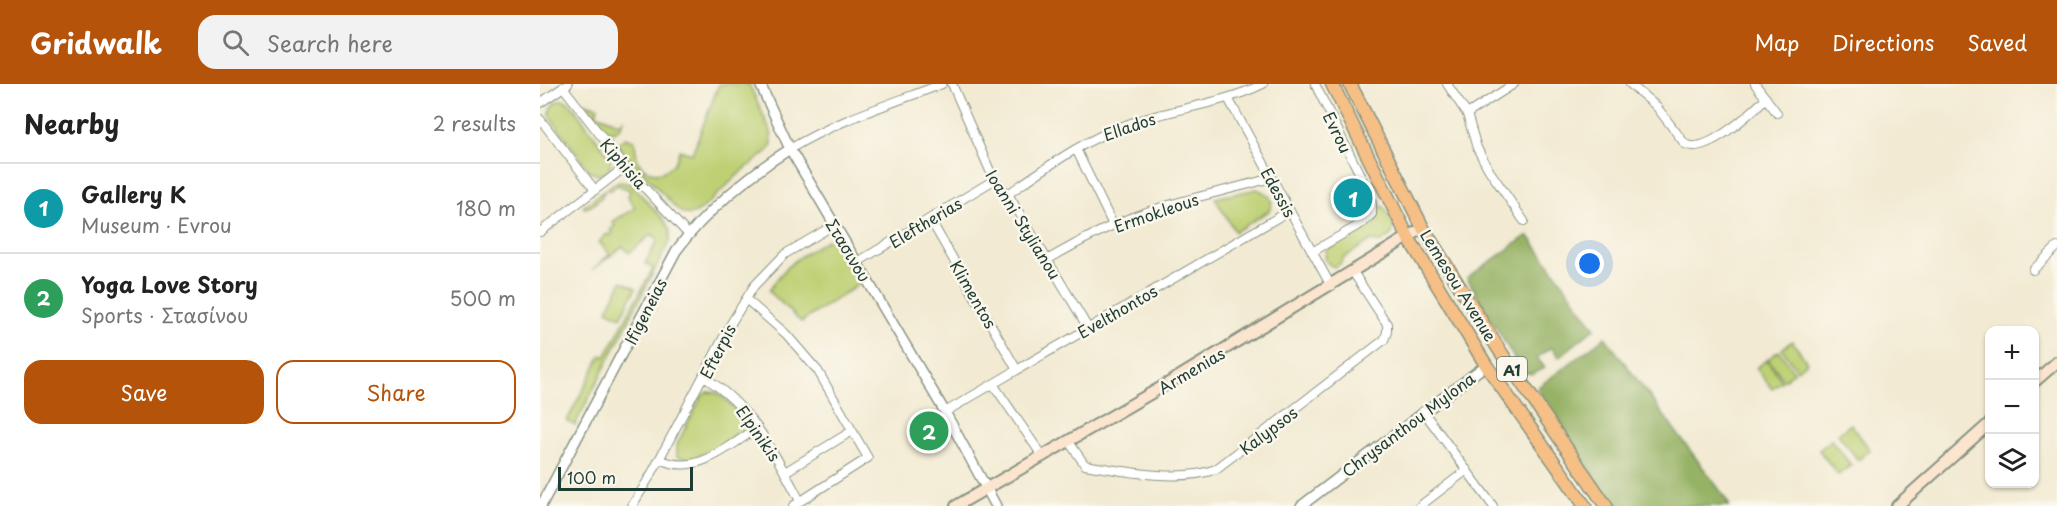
<!DOCTYPE html>
<meta charset="utf-8">
<style>
body{margin:0;font-family:"Playpen Sans",sans-serif;background:#f2f2f2;color:#222}
.controls{position:absolute;right:18px;bottom:18px;display:grid;overflow:hidden;border-radius:12px;box-shadow:0 2px 4px #0004}
.controls button{width:54px;height:54px;display:grid;place-items:center;padding:0;border:0;border-bottom:2px solid #e0e0e0;background:#fff;color:#222;font:30px sans-serif}
.scale{position:absolute;left:18px;bottom:15px;width:135px;box-sizing:border-box;padding-left:6px;border:3px solid #1f3d34;border-top:0;font-size:16px;line-height:21px;white-space:nowrap;color:#1f3d34;-webkit-text-stroke:4px #fbf7ec;paint-order:stroke}
.you{position:absolute;left:1050px;top:180px;width:21px;height:21px;margin:-15px;border:4px solid #fff;border-radius:50%;background:#1a73e8;box-shadow:0 0 0 9px #1a73e833}
.badge{display:grid;place-items:center;width:39px;height:39px;border-radius:50%;background:#b45309;color:#fff;font-size:20px;font-weight:700}
.pin{position:absolute;translate:-50% -50%;border:3px solid #fff;box-shadow:0 2px 6px #0006}
.list{margin:0;padding:0;list-style:none}
h2{display:flex;justify-content:space-between;align-items:center;height:78px;margin:0;padding:0 24px;font-size:26px}
h2 small{font-size:20px;font-weight:400;color:#767676}
.list li{display:grid;grid-template-columns:39px 1fr auto;gap:18px;align-items:center;box-sizing:border-box;height:90px;padding:0 24px;border-top:2px solid #e0e0e0}
.list b{display:block;font-size:22px;white-space:nowrap}
.list p{margin:0;font-size:20px;white-space:nowrap;color:#767676}
.list em{font-size:20px;font-style:normal;color:#767676}
.actions{display:flex;gap:12px;padding:18px 24px}
.actions a{flex:1;padding:14px 0;border:2px solid #b45309;border-radius:18px;text-align:center;font-size:21px;color:#b45309}
.actions .main{background:#b45309;color:#fff}
.icon{flex:none;width:33px;height:33px;fill:none;stroke:currentColor;stroke-width:2;stroke-linecap:round;stroke-linejoin:round}
.map{position:relative;flex:none;width:1517px;height:422px;overflow:hidden}
header{display:flex;align-items:center;gap:36px;box-sizing:border-box;height:84px;padding:0 30px;background:#b45309;color:#fff}
header strong{font-size:28px}
nav{display:flex;gap:33px;margin-inline-start:auto;font-size:21px}
.search{width:420px;height:54px;background:#f2f2f2;display:flex;align-items:center;gap:15px;box-sizing:border-box;padding:0 21px;border-radius:18px;color:#767676;font-size:22px}
main{display:flex}
aside{flex:1;background:#fff}
.map>svg:first-child{display:block}
</style>
<header>
<strong>Gridwalk</strong>
<div class="search"><svg class="icon" aria-label="search" viewBox="0 0 24 24"><circle cx="10" cy="10" r="6"/><path d="M15 15l6 6"/></svg>Search here</div>
<nav><a>Map</a><a>Directions</a><a>Saved</a></nav>
</header>
<main>
<aside>
<h2>Nearby<small>2 results</small></h2>
<ul class="list">
<li><span class="badge" style="background:#0f9aa8">1</span><div><b>Gallery K</b><p>Museum · Evrou</p></div><em>180 m</em></li>
<li><span class="badge" style="background:#2e9e5b">2</span><div><b>Yoga Love Story</b><p>Sports · Στασίνου</p></div><em>500 m</em></li>
</ul>
<div class="actions"><a class="main">Save</a><a>Share</a></div>
</aside>
<div class="map">
<svg width="1517" height="422" viewBox="0 0 1517 422">
<rect width="100%" height="100%" fill="#fbf7ec"/>
<filter id="ink" filterUnits="userSpaceOnUse"><feTurbulence type="fractalNoise" baseFrequency=".0167" numOctaves="2"/><feDisplacementMap in="SourceGraphic" scale="12" xChannelSelector="R" yChannelSelector="G"/><feConvolveMatrix kernelMatrix="1 2 1 2 8 2 1 2 1" color-interpolation-filters="sRGB"/></filter>
<filter id="wash" filterUnits="userSpaceOnUse"><feTurbulence type="fractalNoise" baseFrequency=".008" numOctaves="4" result="noise"/><feDisplacementMap in="SourceGraphic" scale="24" xChannelSelector="R" yChannelSelector="G"/><feGaussianBlur stdDeviation="1.35" result="paint"/><feColorMatrix in="noise" values="0 0 0 0 0 0 0 0 0 0 0 0 0 0 0 0 0 1.4 0 .05"/><feComposite in="paint" operator="in"/></filter>
<g filter="url(#wash)">
<rect width="100%" height="100%" fill="#f2ead2"/>
<g fill="#bed073" stroke="#6e8654" stroke-width="1.5">
<path d="M 179,0 L 209,0 L 231,48 L 232,61 L 227,68 L 201,88 L 161,126 C 153,132 145,132 137,125 L 79,63 L 78,59 L 85,54 L 94,57 C 97,65 95,73 100,80 C 113,98 137,86 139,66 L 152,70 Z"/>
<path d="M 20,16 L 26,17 L 31,20 L 69,72 L 71,80 L 66,89 L 58,91 L 50,88 L 11,34 C 8,26 11,20 20,16 Z"/>
<path d="M 46,19 L 58,23 L 56,30 L 81,40 L 84,34 L 80,44 L 74,48 L 65,46 Z"/>
<path d="M 80,98 L 91,100 L 125,137 L 130,146 L 130,156 L 35,341 L 27,337 L 61,271 L 65,273 L 113,184 L 105,179 L 118,156 L 112,150 L 89,169 L 83,162 L 52,186 L 70,170 L 59,158 L 67,150 L 70,152 L 73,149 L 70,146 L 75,142 L 72,138 L 95,124 L 88,113 L 90,106 L 77,101 L 70,107 L 68,105 L 62,110 L 63,112 L 51,122 L 45,124 L 43,123 L 73,100 Z"/>
<path d="M 717,105 C 728,110 736,115 729,127 L 695,148 L 675,114 Z"/>
<path d="M 843,122 L 854,140 L 852,150 L 841,158 L 830,157 L 803,174 L 800,180 L 794,183 L 790,181 L 785,176 L 786,166 L 834,137 L 838,125 Z"/>
<path d="M 287,156 L 299,161 L 321,199 L 261,238 L 229,207 C 244,181 262,171 287,156 Z"/>
<path d="M 82,197 L 96,204 L 81,233 L 67,226 Z"/>
<path d="M 1252,257 L 1267,278 L 1257,286 L 1242,265 Z"/>
<path d="M 1239,267 L 1254,288 L 1244,296 L 1228,275 Z"/>
<path d="M 1227,276 L 1242,297 L 1232,305 L 1216,284 Z"/>
<path d="M 167,308 C 171,308 173,308 177,309 C 185,313 205,334 204,342 L 201,347 C 186,357 154,382 137,372 L 137,360 L 162,312 Z"/>
<path d="M 1311,340 L 1330,366 L 1318,376 L 1298,350 Z"/>
<path d="M 1291,356 L 1311,381 L 1298,391 L 1279,366 Z"/>
</g>
<g fill="#96b265" stroke="#5a784c" stroke-width="1.5">
<path d="M 988,151 L 1055,244 L 1019,273 L 1011,263 L 997,274 L 1005,284 L 992,290 L 982,288 L 927,194 Z"/>
<path d="M 1065,253 L 1179,405 L 1190,422 L 1074,422 L 997,304 Z"/>
</g>
</g>
<g filter="url(#ink)">
<g fill="none" stroke-linecap="round" stroke-linejoin="round">
<defs>
<g id="minor">
<path d="M 412,0 L 454,96 L 468,110 L 548,244"/>
<path d="M 907,0 L 927,30 L 937,64 L 949,86 L 984,137"/>
<path d="M 1090,0 L 1116,22 L 1145,60 C 1165,72 1211,29 1226,14"/>
<path d="M 1215,0 L 1237,29"/>
<path d="M 23,3 L 85,83 L 149,151"/>
<path d="M 688,14 L 791,202"/>
<path d="M 0,19 L 28,0"/>
<path d="M 927,30 L 974,0"/>
<path d="M 0,35 L 55,106"/>
<path d="M 250,65 C 297,36 351,20 402,0"/>
<path d="M 536,65 L 573,141"/>
<path d="M 468,110 C 507,83 545,55 591,39 C 635,24 680,21 723,0"/>
<path d="M 390,135 L 477,286"/>
<path d="M 0,148 L 85,83"/>
<path d="M 772,168 L 824,138 L 832,130 L 832,120 L 829,109 L 775,0"/>
<path d="M 507,176 C 536,159 566,143 598,131 C 641,115 687,107 731,94"/>
<path d="M 316,179 L 454,96"/>
<path d="M 1493,186 L 1517,163"/>
<path d="M 206,215 L 246,250 L 278,287 L 328,374 L 253,422"/>
<path d="M 164,293 C 213,324 234,368 260,417"/>
<path d="M 453,300 L 503,373"/>
<path d="M 883,327 L 953,422"/>
<path d="M 405,328 L 749,127"/>
<path d="M 529,358 L 545,381 C 584,387 640,399 676,385 L 844,256 L 847,248 L 847,240 L 813,188"/>
<path d="M 120,375 C 155,393 188,363 217,344"/>
<path d="M 245,388 L 312,347"/>
<path d="M 92,422 L 112,389 L 190,241 L 214,202 L 245,170 L 294,141"/>
<path d="M 880,422 L 927,386"/>
</g>
<g id="tertiary">
<path d="M 220,0 L 250,65 L 405,328 L 456,422"/>
<path d="M 1,422 L 136,167 C 163,130 211,89 250,65"/>
<path d="M 761,422 L 946,281"/>
</g>
<g id="secondary">
<path d="M 1494,298 L 1517,278"/>
<path d="M 416,422 L 627,300 L 883,144"/>
<path d="M 1357,422 L 1450,339"/>
</g>
<g id="primary">
<path d="M 792,0 L 868,153 L 946,281 L 1045,422"/>
<path d="M 810,0 L 883,144 L 960,267 L 1066,422"/>
</g>
</defs>
<use href="#minor" stroke="#889483" stroke-width="10"/>
<use href="#tertiary" stroke="#889483" stroke-width="12"/>
<use href="#secondary" stroke="#889483" stroke-width="14"/>
<use href="#primary" stroke="#889483" stroke-width="15"/>
<use href="#minor" stroke="#fff" stroke-width="8"/>
<use href="#tertiary" stroke="#fff" stroke-width="9"/>
<use href="#secondary" stroke="#fbe5cf" stroke-width="10"/>
<use href="#primary" stroke="#f5bf86" stroke-width="12"/>
</g>
</g>
<g text-anchor="middle" dominant-baseline="central" stroke-width="5" stroke-linejoin="round" paint-order="stroke">
<rect fill="#fbf7ec" stroke="#61756b" stroke-width="1.5" x="957" y="273" width="30" height="24" rx="4.5"/>
<g font-size="15" font-weight="bold" fill="#1f3d34">
<text x="972" y="285">A1</text>
</g>
<g font-size="16" fill="#1f3d34" stroke="#fbf7ec">
<text transform="translate(589 42) rotate(-19)">Ellados</text>
<text transform="translate(798 48) rotate(64)">Evrou</text>
<text transform="translate(84 79) rotate(49)">Kiphisia</text>
<text transform="translate(739 108) rotate(61)">Edessis</text>
<text transform="translate(616 128) rotate(-19)">Ermokleous</text>
<text transform="translate(385 138) rotate(-31)">Eleftherias</text>
<text transform="translate(484 140) rotate(58)">Ioanni Stylianou</text>
<text transform="translate(309 166) rotate(59)">Στασινου</text>
<text transform="translate(919 201) rotate(58)">Lemesou Avenue</text>
<text transform="translate(434 210) rotate(60)">Klimentos</text>
<text transform="translate(105 227) rotate(-63)">Ifigeneias</text>
<text transform="translate(577 227) rotate(-30)">Evelthontos</text>
<text transform="translate(177 267) rotate(-63)">Efterpis</text>
<text transform="translate(651 286) rotate(-31)">Armenias</text>
<text transform="translate(868 340) rotate(-37)">Chrysanthou Mylona</text>
<text transform="translate(728 346) rotate(-37)">Kalypsos</text>
<text transform="translate(219 349) rotate(55)">Elpinikis</text>
</g>
</g>
</svg>
<div class="controls">
<button>+</button>
<button>−</button>
<button><svg class="icon" aria-label="layers" viewBox="0 0 24 24"><path d="M12 4l9 5-9 5-9-5zM3 14l9 5 9-5"/></svg></button>
</div>
<div class="scale">100 m</div>
<div class="you"></div>
<div class="pin badge" style="left:813px;top:114px;background:#0f9aa8">1</div>
<div class="pin badge" style="left:389px;top:347px;background:#2e9e5b">2</div>
</div>
</main>
